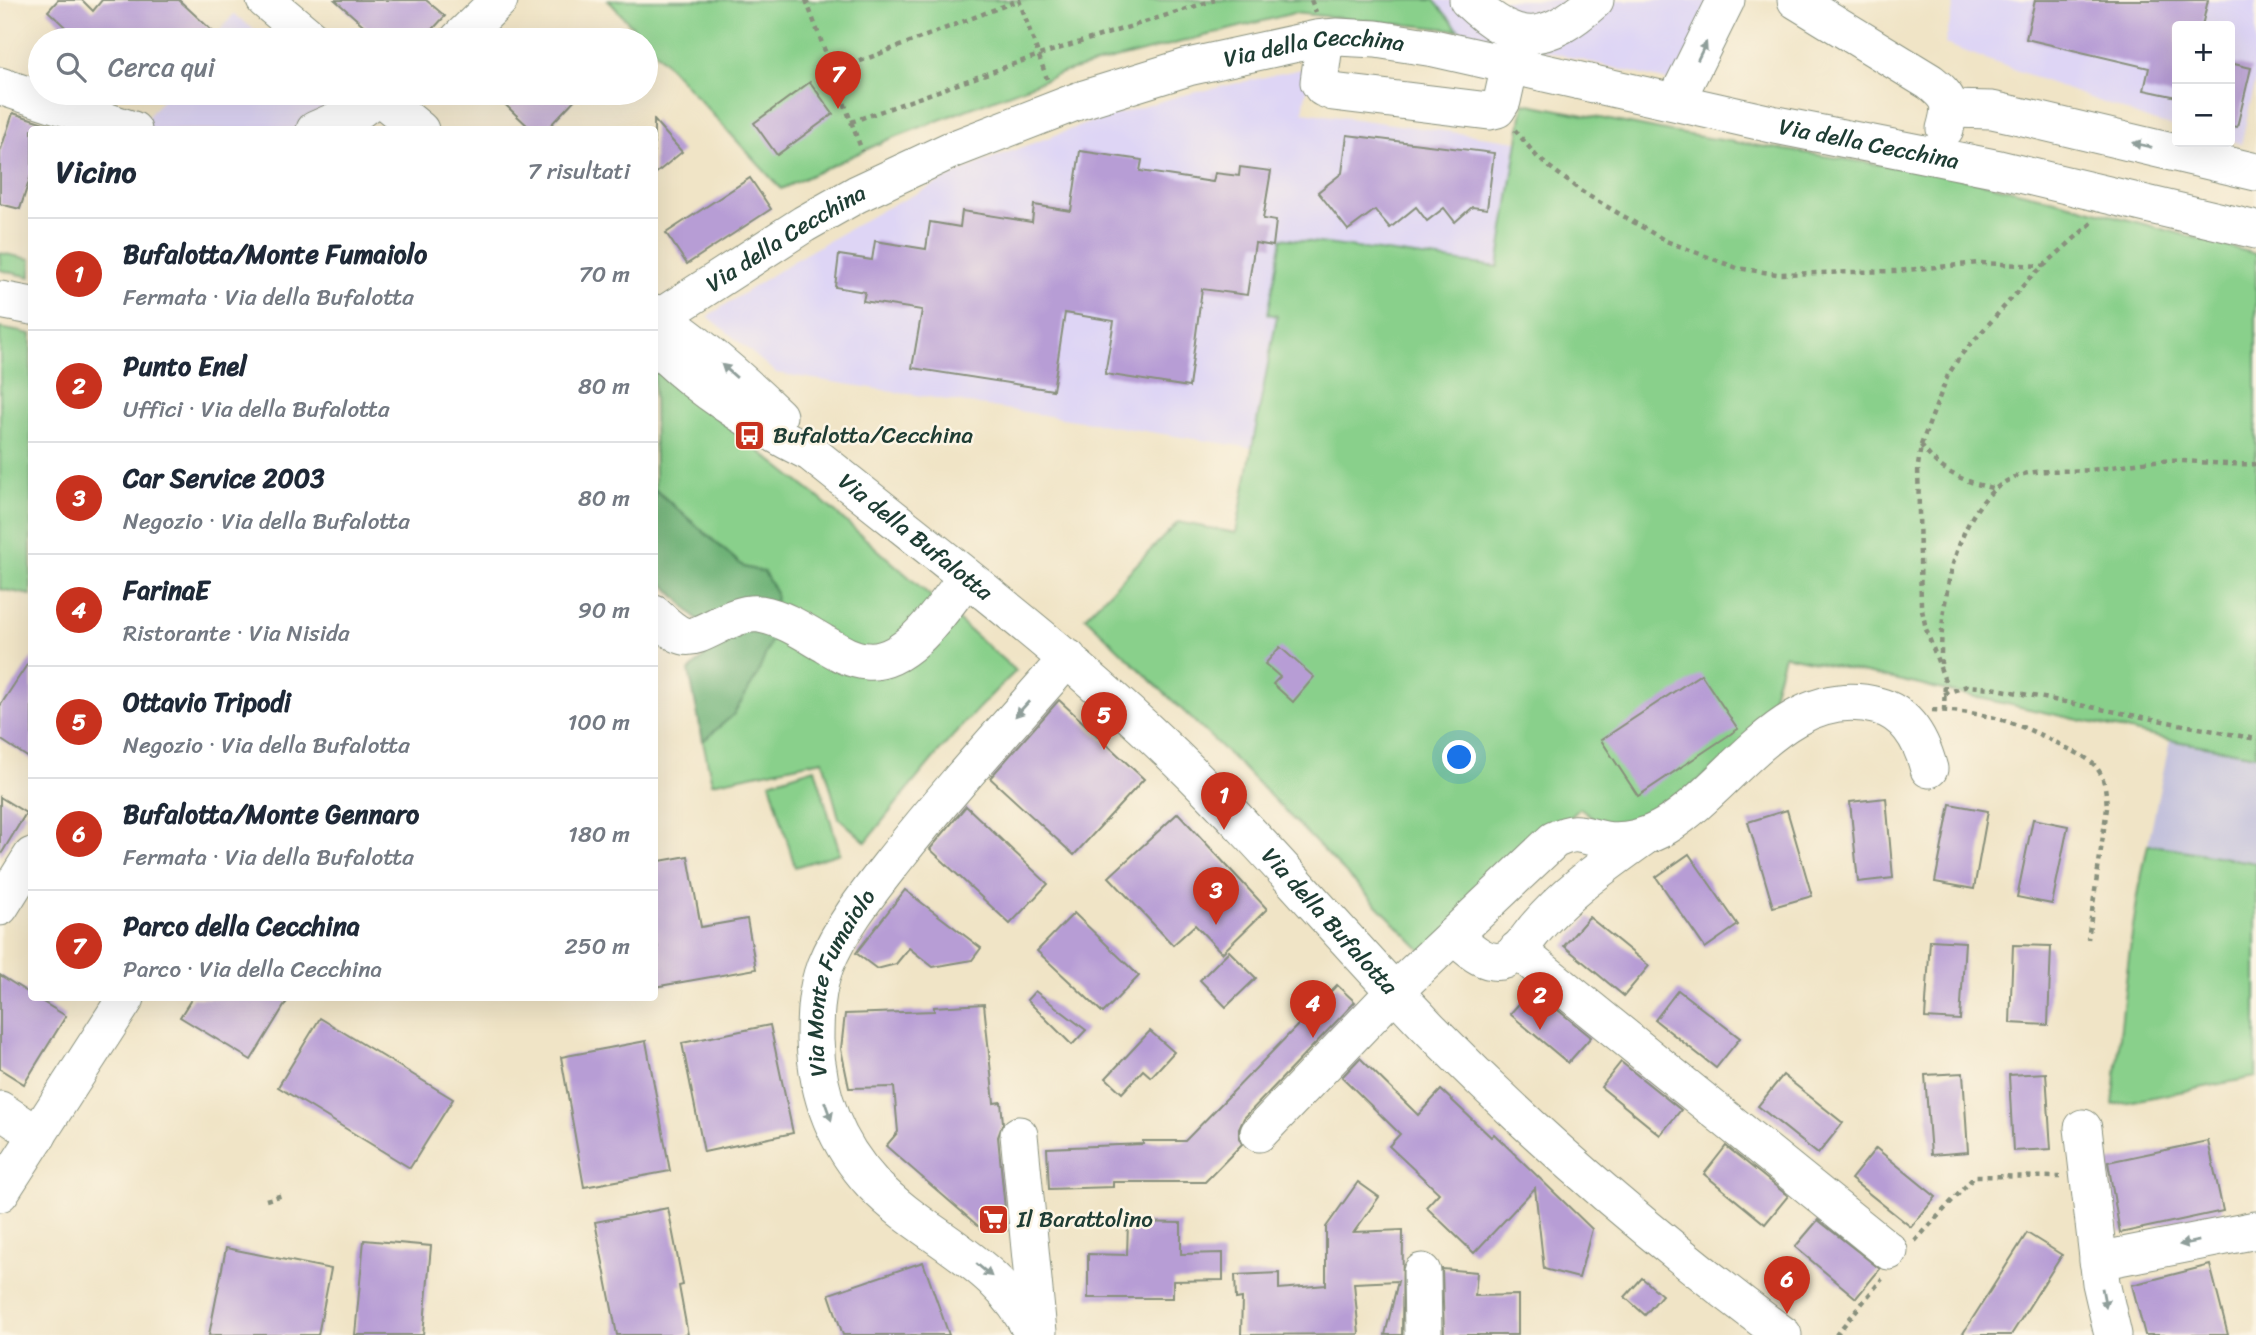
<!DOCTYPE html>
<html lang="it">
<meta charset="utf-8">
<style>
body{margin:0;font-family:Sriracha,sans-serif;background:#f6f6f7;color:#1f2937}
.controls{position:absolute;right:21px;top:21px;display:grid;overflow:hidden;border-radius:7px;box-shadow:0 7px 28px #0002}
.controls button{width:63px;height:63px;display:grid;place-items:center;padding:0;border:0;border-bottom:2px solid #e0e1e3;background:#fff;color:#1f2937;font:35px sans-serif}
.you{position:absolute;left:1460px;top:758px;width:24px;height:24px;margin:-18px;border:5px solid #fff;border-radius:50%;background:#1a73e8;box-shadow:0 0 0 10px #1a73e833}
.badge{display:grid;place-items:center;width:46px;height:46px;border-radius:50%;background:#c8321e;color:#fff;font-size:23px;font-weight:700}
.pin{position:absolute;translate:-50% -58px;filter:drop-shadow(0 2px 4px #0008)}
.pin::after{content:'';position:absolute;top:37px;width:24px;height:21px;background:inherit;clip-path:polygon(0 0,100% 0,50% 100%)}
.list{margin:0;padding:0;list-style:none}
h2{display:flex;justify-content:space-between;align-items:center;height:91px;margin:0;padding:0 28px;font-size:30px}
h2 small{font-size:23px;font-weight:400;color:#747a83}
.list li{display:grid;grid-template-columns:46px 1fr auto;gap:21px;align-items:center;box-sizing:border-box;height:112px;padding:0 28px;border-top:2px solid #e0e1e3}
.list b{display:block;font-size:26px;white-space:nowrap}
.list p{margin:0;font-size:23px;white-space:nowrap;color:#747a83}
.list em{font-size:23px;font-style:normal;color:#747a83}
.icon{flex:none;width:38px;height:38px;fill:none;stroke:currentColor;stroke-width:2;stroke-linecap:round;stroke-linejoin:round}
.map{position:relative;flex:none;width:2256px;height:1335px;overflow:hidden}
.search{position:absolute;background:#fff;box-shadow:0 7px 28px #0002;left:28px;top:28px;width:630px;height:77px;display:flex;align-items:center;gap:18px;box-sizing:border-box;padding:0 24px;border-radius:38px;color:#747a83;font-size:26px}
.panel{position:absolute;background:#fff;box-shadow:0 7px 28px #0002;left:28px;top:126px;width:630px;height:875px;border-radius:7px}
.map>svg:first-child{display:block}
</style>
<div class="map">
<svg width="2256" height="1335" viewBox="0 0 2256 1335">
<rect width="100%" height="100%" fill="#fcf5e5"/>
<filter id="ink" filterUnits="userSpaceOnUse"><feTurbulence type="fractalNoise" baseFrequency=".0143" numOctaves="2"/><feDisplacementMap in="SourceGraphic" scale="14" xChannelSelector="R" yChannelSelector="G"/><feConvolveMatrix kernelMatrix="1 2 1 2 8 2 1 2 1" color-interpolation-filters="sRGB"/></filter>
<filter id="wash" filterUnits="userSpaceOnUse"><feTurbulence type="fractalNoise" baseFrequency=".00686" numOctaves="4" result="noise"/><feDisplacementMap in="SourceGraphic" scale="28" xChannelSelector="R" yChannelSelector="G"/><feGaussianBlur stdDeviation="1.57" result="paint"/><feColorMatrix in="noise" values="0 0 0 0 0 0 0 0 0 0 0 0 0 0 0 0 0 1.4 0 .05"/><feComposite in="paint" operator="in"/></filter>
<g filter="url(#wash)">
<rect width="100%" height="100%" fill="#f0e4c6"/>
<g fill="#ded5f5">
<path d="M 1434,0 L 1715,0 L 1672,82 L 1459,30 Z"/>
<path d="M 1955,0 L 2256,0 L 2256,80 L 2241,144 L 2230,141 L 2230,26 L 2177,26 L 2177,127 L 2155,122 L 1945,44 Z"/>
<path d="M 234,14 L 267,40 L 212,40 Z"/>
<path d="M 1310,67 L 1303,112 L 1518,141 L 1498,267 L 1282,238 L 1269,314 L 1277,316 L 1252,448 L 776,373 L 708,316 L 800,257 L 884,209 L 987,160 L 1091,122 L 1179,96 Z"/>
<path d="M 168,93 L 331,93 L 351,109 L 298,129 L 150,130 L 140,126 Z"/>
</g>
<path fill="#c3c1db" d="M 2170,740 L 2256,755 L 2256,863 L 2148,844 Z"/>
<g fill="#89d08b" stroke="#548660" stroke-width="2">
<path d="M 608,0 L 1434,0 L 1459,30 L 1294,13 L 1065,72 L 887,140 L 781,189 Z"/>
<path d="M 1524,103 L 1670,132 L 1953,176 L 2055,200 L 2256,254 L 2256,755 L 2170,740 L 1784,655 L 1764,729 L 1669,804 L 1618,824 L 1604,825 L 1580,808 L 1426,955 L 1242,767 L 1085,617 L 1178,522 L 1236,533 L 1277,316 L 1268,314 L 1282,238 L 1498,267 Z"/>
<path d="M 0,253 L 31,259 L 31,277 L 0,270 Z"/>
<path d="M 0,328 L 31,334 L 31,595 L 0,589 Z"/>
<path d="M 654,368 L 819,498 L 1016,671 C 960,723 913,782 866,842 L 839,818 L 823,760 L 712,783 L 703,741 L 733,715 L 764,572 L 744,567 L 655,489 Z"/>
<path d="M 815,768 L 840,853 L 795,867 L 770,782 Z"/>
<path d="M 2148,844 L 2256,863 L 2256,1077 L 2113,1105 C 2122,1018 2129,930 2148,844 Z"/>
</g>
<path fill="#6eb277" stroke="#467856" stroke-width="2" d="M 654,489 L 744,567 L 764,572 L 776,593 L 772,638 L 757,676 L 733,715 L 703,741 L 689,671 L 719,642 L 655,575 Z"/>
<g id="blocks">
<g fill="#b79dd5">
<path d="M 58,0 L 82,0 L 93,11 L 102,0 L 179,0 L 222,40 L 79,40 L 48,11 Z"/>
<path d="M 335,0 L 426,0 L 445,16 L 423,40 L 380,40 Z"/>
<path d="M 2035,0 L 2208,0 L 2202,26 L 2177,26 L 2177,97 L 2144,90 L 2149,68 L 2026,39 Z"/>
<path d="M 2230,63 L 2251,68 L 2237,127 L 2230,126 Z"/>
<path d="M 810,82 L 833,114 L 777,155 L 754,123 Z"/>
<path d="M 493,93 L 581,93 L 546,130 L 532,130 Z"/>
<path d="M 13,113 L 65,130 L 32,130 L 32,172 L 20,209 L 0,204 L 0,152 Z"/>
<path d="M 654,120 L 682,152 L 654,175 Z"/>
<path d="M 1347,135 L 1494,153 L 1487,209 L 1472,207 L 1455,222 L 1444,208 L 1427,221 L 1416,207 L 1390,228 L 1375,210 L 1348,230 L 1318,192 L 1342,173 Z"/>
<path d="M 1080,151 L 1142,160 L 1140,171 L 1213,182 L 1215,173 L 1239,176 L 1240,167 L 1271,171 L 1263,219 L 1276,221 L 1273,246 L 1255,243 L 1247,295 L 1202,289 L 1189,387 L 1105,374 L 1114,321 L 1065,313 L 1053,390 L 912,368 L 922,310 L 863,301 L 865,292 L 835,287 L 839,255 L 872,260 L 875,241 L 926,249 L 930,222 L 960,227 L 962,211 L 1032,222 L 1034,205 L 1071,211 Z"/>
<path d="M 750,178 L 771,209 L 687,264 L 666,233 Z"/>
<path d="M 1280,647 L 1314,677 L 1293,702 L 1273,684 L 1280,677 L 1265,664 Z"/>
<path d="M 32,657 L 32,760 L 0,739 L 0,706 Z"/>
<path d="M 1701,674 L 1738,729 L 1638,796 L 1601,740 Z"/>
<path d="M 1059,700 L 1144,779 L 1074,855 L 990,778 Z"/>
<path d="M 0,797 L 26,813 L 0,856 Z"/>
<path d="M 1886,798 L 1893,878 L 1858,882 L 1850,802 Z"/>
<path d="M 1950,804 L 1988,811 L 1974,889 L 1935,882 Z"/>
<path d="M 966,806 L 1048,884 L 1010,924 L 930,849 Z"/>
<path d="M 1787,810 L 1812,896 L 1773,907 L 1748,822 Z"/>
<path d="M 1178,813 L 1267,909 L 1222,953 L 1195,925 L 1173,945 L 1109,877 Z"/>
<path d="M 2033,819 L 2068,826 L 2052,904 L 2017,897 Z"/>
<path d="M 1689,854 L 1738,925 L 1705,948 L 1656,877 Z"/>
<path d="M 688,856 L 701,927 L 747,919 L 756,969 L 654,987 L 654,950 L 658,949 L 654,929 L 654,862 Z"/>
<path d="M 905,890 L 981,948 L 972,960 L 933,967 L 909,948 L 896,964 L 877,969 L 856,953 Z"/>
<path d="M 1074,913 L 1139,976 L 1103,1013 L 1037,951 Z"/>
<path d="M 1589,917 L 1649,966 L 1624,996 L 1564,946 Z"/>
<path d="M 1930,940 L 1965,942 L 1960,1020 L 1925,1018 Z"/>
<path d="M 2013,945 L 2051,946 L 2048,1025 L 2010,1023 Z"/>
<path d="M 1229,951 L 1256,978 L 1226,1007 L 1200,980 Z"/>
<path d="M 0,975 L 32,995 L 32,998 L 36,998 L 66,1016 L 24,1084 L 0,1069 Z"/>
<path d="M 1337,985 L 1355,1002 L 1244,1118 L 1239,1129 L 1239,1138 L 1242,1144 L 1205,1182 L 1113,1182 L 1113,1187 L 1049,1189 L 1047,1148 L 1143,1144 L 1143,1141 L 1185,1141 Z"/>
<path d="M 1532,989 L 1591,1037 L 1568,1063 L 1510,1014 Z"/>
<path d="M 1678,990 L 1740,1038 L 1716,1068 L 1655,1020 Z"/>
<path d="M 1035,991 L 1086,1030 L 1072,1045 L 1027,1000 Z"/>
<path d="M 192,998 L 289,998 L 251,1060 L 180,1017 Z"/>
<path d="M 984,1004 L 994,1103 L 1001,1102 L 1003,1123 L 998,1137 L 1007,1230 L 985,1232 L 886,1146 L 898,1132 L 894,1087 L 849,1088 L 841,1049 L 845,1014 L 934,1011 L 934,1007 Z"/>
<path d="M 320,1018 L 453,1099 L 410,1168 L 278,1087 Z"/>
<path d="M 770,1025 L 793,1133 L 704,1152 L 682,1043 Z"/>
<path d="M 1150,1031 L 1174,1052 L 1151,1077 L 1143,1070 L 1122,1093 L 1106,1078 Z"/>
<path d="M 646,1041 L 670,1171 L 584,1187 L 561,1057 Z"/>
<path d="M 1360,1058 L 1418,1115 L 1441,1090 L 1491,1137 L 1494,1134 L 1592,1229 L 1579,1278 L 1544,1269 L 1535,1188 L 1474,1253 L 1426,1207 L 1439,1193 L 1389,1146 L 1400,1134 L 1342,1077 Z"/>
<path d="M 1621,1062 L 1681,1110 L 1660,1135 L 1601,1087 Z"/>
<path d="M 1963,1073 L 1968,1152 L 1931,1155 L 1925,1075 Z"/>
<path d="M 2046,1073 L 2051,1149 L 2013,1151 L 2009,1075 Z"/>
<path d="M 1783,1075 L 1843,1123 L 1818,1154 L 1758,1106 Z"/>
<path d="M 2208,1141 L 2223,1211 L 2120,1233 L 2108,1162 Z"/>
<path d="M 1726,1146 L 1788,1196 L 1765,1224 L 1704,1174 Z"/>
<path d="M 1876,1148 L 1936,1197 L 1911,1227 L 1851,1179 Z"/>
<path d="M 1358,1182 L 1379,1197 L 1354,1232 L 1403,1230 L 1402,1335 L 1385,1335 L 1398,1281 L 1354,1283 L 1359,1334 L 1241,1335 L 1242,1298 L 1236,1299 L 1235,1275 L 1279,1273 L 1279,1289 L 1326,1285 L 1326,1227 Z"/>
<path d="M 668,1208 L 683,1285 L 679,1286 L 688,1335 L 617,1335 L 595,1222 Z"/>
<path d="M 1818,1220 L 1880,1269 L 1856,1298 L 1795,1247 Z"/>
<path d="M 1128,1222 L 1181,1223 L 1181,1254 L 1223,1253 L 1223,1280 L 1173,1281 L 1173,1298 L 1088,1298 L 1088,1254 L 1127,1255 Z"/>
<path d="M 2027,1233 L 2062,1255 L 2011,1335 L 1962,1335 Z"/>
<path d="M 364,1240 L 431,1246 L 423,1335 L 355,1335 Z"/>
<path d="M 226,1248 L 331,1269 L 318,1335 L 209,1335 Z"/>
<path d="M 923,1262 L 949,1335 L 843,1335 L 829,1294 Z"/>
<path d="M 2210,1265 L 2228,1335 L 2145,1335 L 2132,1285 Z"/>
<path d="M 1442,1269 L 1477,1272 L 1475,1296 L 1518,1295 L 1518,1335 L 1444,1335 Z"/>
<path d="M 1642,1278 L 1662,1295 L 1645,1315 L 1625,1297 Z"/>
</g>
</g>
</g>
<g filter="url(#ink)">
<use href="#blocks" fill-opacity="0" stroke="#88907d" stroke-width="2"/>
<g fill="none" stroke-linecap="round" stroke-linejoin="round">
<defs>
<g id="minor">
<path d="M 265,0 L 313,40"/>
<path d="M 1468,0 C 1517,47 1546,44 1595,0"/>
<path d="M 1796,0 L 1930,82 C 1950,98 1952,104 1945,129"/>
<path d="M 1325,38 L 1319,82 L 1323,88 L 1333,92 L 1489,111 L 1497,109 L 1502,101 L 1510,65"/>
<path d="M 458,40 L 499,0"/>
<path d="M 0,86 L 133,130"/>
<path d="M 375,93 L 420,130"/>
<path d="M 1676,101 L 1726,0"/>
<path d="M 1950,109 L 1992,110 L 2015,115 L 2256,172"/>
<path d="M 315,130 L 358,111 L 379,95"/>
<path d="M 0,300 L 32,306"/>
<path d="M 654,313 C 699,343 740,379 778,416"/>
<path id="s1" d="M 654,321 L 804,224 L 857,194 L 949,151 L 1078,101 L 1188,67 L 1316,39 L 1337,37 L 1376,39 L 1434,48 L 1776,125 L 1999,169 L 2256,230"/>
<path id="s2" d="M 654,344 C 698,390 755,425 811,453 C 935,553 1063,648 1176,758 C 1265,844 1343,939 1429,1028 C 1538,1139 1658,1242 1783,1335"/>
<path d="M 654,614 C 663,622 673,633 684,636 C 701,641 731,610 760,614 C 783,618 803,631 823,643 C 837,651 851,660 867,661 C 908,665 944,606 966,578"/>
<path d="M 0,907 L 32,856"/>
<path d="M 1454,936 C 1467,947 1485,967 1505,960 C 1517,955 1527,939 1535,929 C 1567,891 1605,865 1645,836"/>
<path d="M 1517,950 L 1889,1251"/>
<path d="M 0,1110 L 38,1135"/>
<path d="M 2083,1128 L 2101,1283 L 2113,1335"/>
<path d="M 1259,1133 L 1395,991 L 1554,840 C 1580,828 1580,836 1605,840 C 1625,843 1648,837 1666,826 C 1732,786 1787,681 1878,706 C 1908,714 1922,742 1929,769"/>
<path d="M 1019,1135 L 1038,1332"/>
<path d="M 0,1193 L 126,998"/>
<path d="M 2098,1261 L 2256,1230"/>
<path d="M 1422,1272 L 1423,1335"/>
<path id="s3" d="M 1033,1335 C 1001,1261 925,1239 873,1184 C 835,1143 817,1095 815,1040 C 815,1014 816,990 825,966 C 840,928 869,892 894,860 C 949,790 1009,725 1068,658"/>
</g>
</defs>
<use href="#minor" stroke="#88907d" stroke-width="39"/>
<g stroke="#88907d" stroke-width="4.5" stroke-dasharray="5 5" stroke-linecap="butt">
<path d="M 806,0 L 862,151"/>
<path d="M 1311,0 L 1316,12"/>
<path d="M 832,72 L 1019,0 L 1047,79"/>
<path d="M 851,122 L 1039,55 L 1215,0"/>
<path d="M 1515,130 L 1538,158 L 1582,192 L 1666,241 L 1737,268 L 1777,274 L 1896,271 L 1979,263 L 2044,266"/>
<path d="M 1921,445 C 1939,472 1965,482 1996,489"/>
<path d="M 1941,664 C 1940,606 1954,500 2017,476 C 2041,468 2067,472 2091,470 C 2113,468 2133,462 2155,461 C 2189,459 2222,466 2256,464"/>
<path d="M 1944,694 L 1967,686 L 1992,688 L 2256,739"/>
<path d="M 1932,710 C 1988,712 2014,721 2063,746 C 2076,753 2091,758 2099,771 C 2106,782 2106,795 2107,808 L 2088,939"/>
<path d="M 1944,711 L 1945,681 L 1926,629 L 1921,605 L 1918,466 L 1921,445 L 1948,375 L 1961,355 L 2029,279 L 2095,220"/>
<path d="M 266,1200 L 283,1195"/>
<path d="M 1915,1241 L 1975,1176 L 2060,1177"/>
<path d="M 1836,1335 L 1882,1279"/>
</g>
<use href="#minor" stroke="#fff" stroke-width="37"/>
</g>
<defs><path id="oneway-solid" d="M-6-.8H1V-3.2L6.5 0L1 3.2V.8H-6Z" transform="scale(1.75)"/></defs>
<g fill="#8f9e9a">
<use href="#oneway-solid" transform="translate(1702 51) rotate(-64)"/>
<use href="#oneway-solid" transform="translate(2142 145) rotate(-167)"/>
<use href="#oneway-solid" transform="translate(729 371) rotate(-139)"/>
<use href="#oneway-solid" transform="translate(1022 709) rotate(132)"/>
<use href="#oneway-solid" transform="translate(828 1111) rotate(70)"/>
<use href="#oneway-solid" transform="translate(2189 1243) rotate(169)"/>
<use href="#oneway-solid" transform="translate(984 1270) rotate(40)"/>
<use href="#oneway-solid" transform="translate(2104 1298) rotate(79)"/>
</g>
</g>
<defs>
<symbol id="bus-square" viewBox="-11 -11 22 22"><rect x="-9" y="-9" width="18" height="18" rx="4" fill="#c8321e" stroke="#fcf5e5"/><path d="M-5-6H5V4H4V6H2V4H-2V6H-4V4H-5ZM-3.5-4V0h7V-4ZM-3.5 1.2v1.5H-2V1.2ZM2 1.2v1.5H3.5V1.2Z" fill="#fff"/></symbol>
<symbol id="supermarket-square" viewBox="-11 -11 22 22"><rect x="-9" y="-9" width="18" height="18" rx="4" fill="#c8321e" stroke="#fcf5e5"/><path d="M-6-5.5h2.5l.6 2H6L4.5 2H-2.5L-4.4-4H-6ZM-1.5 3.2a1.3 1.3 0 1 0 .1 0ZM3 3.2a1.3 1.3 0 1 0 .1 0Z" fill="#fff"/></symbol>
</defs>
<g fill-rule="evenodd">
<use href="#bus-square" x="732" y="418" width="35" height="35"/>
<use href="#supermarket-square" x="976" y="1202" width="35" height="35"/>
</g>
<g text-anchor="middle" dominant-baseline="central" stroke-width="5" stroke-linejoin="round" paint-order="stroke">
<g font-size="23" fill="#1f3d34" stroke="#fcf5e5">
<text stroke="none"><textPath href="#s1" startOffset="723">Via della Cecchina</textPath></text>
<text stroke="none"><textPath href="#s1" startOffset="1290">Via della Cecchina</textPath></text>
<text stroke="none"><textPath href="#s1" startOffset="156">Via della Cecchina</textPath></text>
<text stroke="none"><textPath href="#s2" startOffset="326">Via della Bufalotta</textPath></text>
<text stroke="none"><textPath href="#s2" startOffset="892">Via della Bufalotta</textPath></text>
<text stroke="none"><textPath href="#s3" startOffset="444">Via Monte Fumaiolo</textPath></text>
</g>
<g font-size="23" fill="#1f3d34" stroke="#fcf5e5" text-anchor="start">
<text x="773" y="435">Bufalotta/Cecchina</text>
<text x="1017" y="1219">Il Barattolino</text>
</g>
</g>
</svg>
<div class="controls">
<button>+</button>
<button>−</button>
</div>
<div class="you"></div>
<div class="pin badge" style="left:1224px;top:830px">1</div>
<div class="pin badge" style="left:1540px;top:1030px">2</div>
<div class="pin badge" style="left:1216px;top:925px">3</div>
<div class="pin badge" style="left:1313px;top:1038px">4</div>
<div class="pin badge" style="left:1104px;top:750px">5</div>
<div class="pin badge" style="left:1787px;top:1314px">6</div>
<div class="pin badge" style="left:838px;top:109px">7</div>
<div class="search"><svg class="icon" aria-label="search" viewBox="0 0 24 24"><circle cx="10" cy="10" r="6"/><path d="M15 15l6 6"/></svg>Cerca qui</div>
<section class="panel">
<h2>Vicino<small>7 risultati</small></h2>
<ul class="list">
<li><span class="badge">1</span><div><b>Bufalotta/Monte Fumaiolo</b><p>Fermata · Via della Bufalotta</p></div><em>70 m</em></li>
<li><span class="badge">2</span><div><b>Punto Enel</b><p>Uffici · Via della Bufalotta</p></div><em>80 m</em></li>
<li><span class="badge">3</span><div><b>Car Service 2003</b><p>Negozio · Via della Bufalotta</p></div><em>80 m</em></li>
<li><span class="badge">4</span><div><b>FarinaE</b><p>Ristorante · Via Nisida</p></div><em>90 m</em></li>
<li><span class="badge">5</span><div><b>Ottavio Tripodi</b><p>Negozio · Via della Bufalotta</p></div><em>100 m</em></li>
<li><span class="badge">6</span><div><b>Bufalotta/Monte Gennaro</b><p>Fermata · Via della Bufalotta</p></div><em>180 m</em></li>
<li><span class="badge">7</span><div><b>Parco della Cecchina</b><p>Parco · Via della Cecchina</p></div><em>250 m</em></li>
</ul>
</section>
</div>
